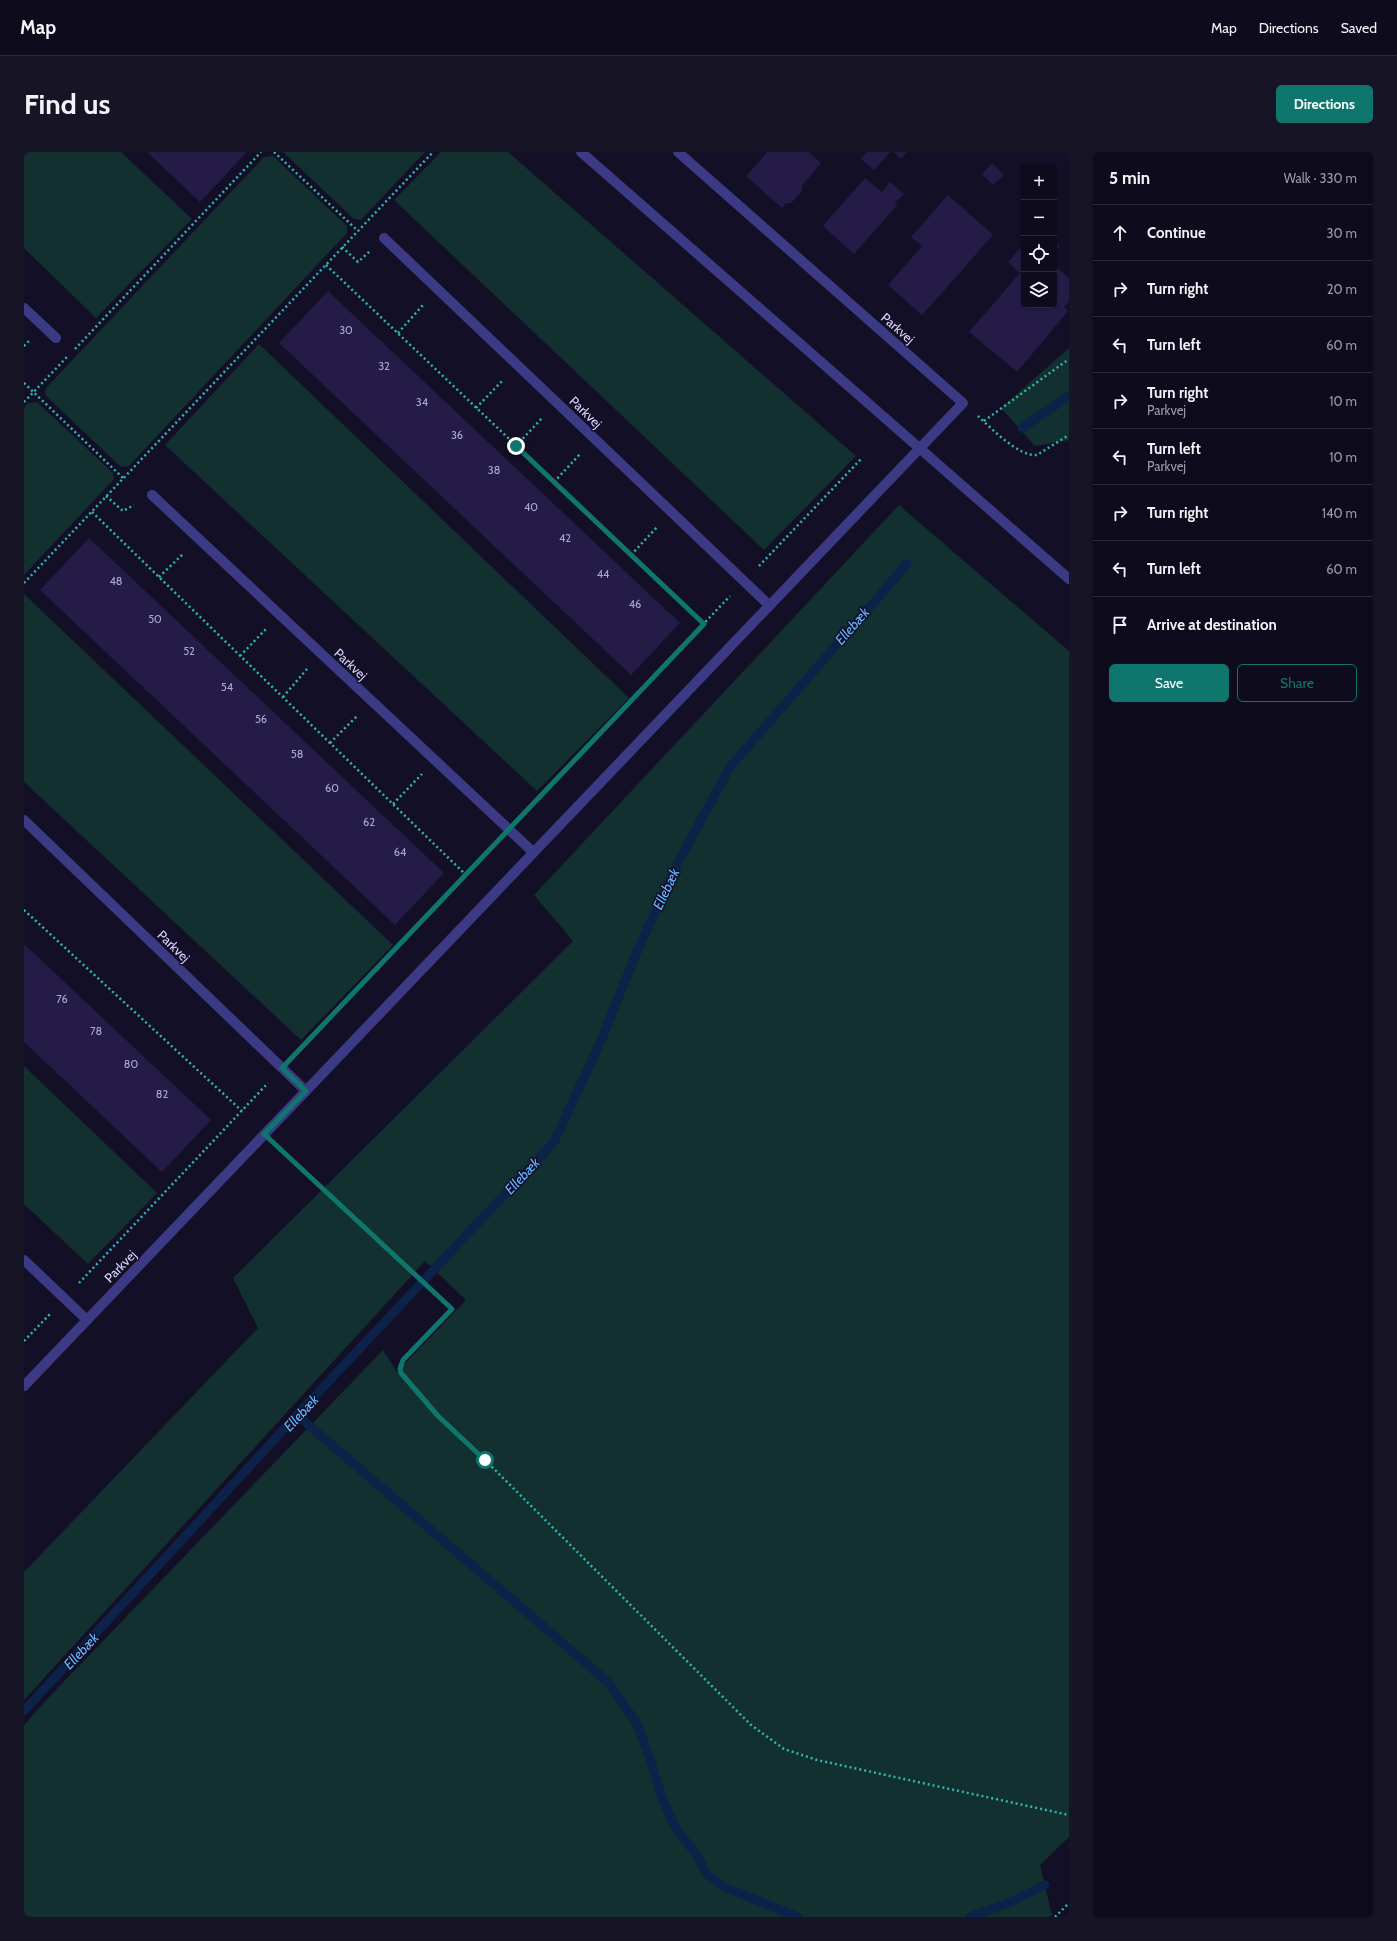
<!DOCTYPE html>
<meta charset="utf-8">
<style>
body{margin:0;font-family:Cabin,sans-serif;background:#171425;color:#f1f3f6}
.controls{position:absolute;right:12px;top:12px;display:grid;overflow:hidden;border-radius:6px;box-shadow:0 1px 3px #0004}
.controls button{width:36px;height:36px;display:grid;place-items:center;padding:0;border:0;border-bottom:1px solid #2e2b3b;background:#0e0b1c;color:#f1f3f6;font:20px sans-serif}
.stop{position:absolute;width:12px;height:12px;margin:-9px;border:3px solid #0f766e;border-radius:50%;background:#fff}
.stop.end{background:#0f766e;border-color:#fff;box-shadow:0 1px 4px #0008}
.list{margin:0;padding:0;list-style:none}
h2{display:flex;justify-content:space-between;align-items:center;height:52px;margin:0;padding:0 16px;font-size:17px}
h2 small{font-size:13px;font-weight:400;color:#9b9ba3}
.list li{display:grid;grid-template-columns:26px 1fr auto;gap:12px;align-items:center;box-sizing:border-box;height:56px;padding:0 16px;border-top:1px solid #2e2b3b}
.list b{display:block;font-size:15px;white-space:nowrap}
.list p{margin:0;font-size:13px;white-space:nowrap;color:#9b9ba3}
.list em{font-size:13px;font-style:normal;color:#9b9ba3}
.actions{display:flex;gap:8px;padding:12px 16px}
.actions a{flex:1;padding:9px 0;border:1px solid #0f766e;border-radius:6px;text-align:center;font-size:14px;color:#0f766e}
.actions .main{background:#0f766e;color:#fff}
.icon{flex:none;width:22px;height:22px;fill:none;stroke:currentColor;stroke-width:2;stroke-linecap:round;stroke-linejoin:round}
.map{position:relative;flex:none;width:1045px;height:1765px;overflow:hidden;border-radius:6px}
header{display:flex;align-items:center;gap:24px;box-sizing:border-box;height:56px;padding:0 20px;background:#0e0b1c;border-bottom:1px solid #2e2b3b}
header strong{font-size:19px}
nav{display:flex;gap:22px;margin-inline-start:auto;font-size:14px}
.intro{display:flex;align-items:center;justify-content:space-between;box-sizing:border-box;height:96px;padding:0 24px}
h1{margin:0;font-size:28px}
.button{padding:10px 18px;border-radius:6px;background:#0f766e;color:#fff;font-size:14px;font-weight:700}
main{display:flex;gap:24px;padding:0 24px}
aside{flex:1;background:#0e0b1c;border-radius:6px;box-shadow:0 1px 3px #0004}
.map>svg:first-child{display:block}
</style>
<header>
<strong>Map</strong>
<nav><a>Map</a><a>Directions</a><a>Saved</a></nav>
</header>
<div class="intro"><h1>Find us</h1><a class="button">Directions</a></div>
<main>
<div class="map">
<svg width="1045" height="1765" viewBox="0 0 1045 1765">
<rect width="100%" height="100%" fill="#130f26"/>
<g fill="#12302f">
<path d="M 0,0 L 97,0 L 168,67 L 72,166 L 0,96 Z"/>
<path d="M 259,0 L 401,0 L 337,68 L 330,67 Z"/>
<path d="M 417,0 L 484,0 L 832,304 L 740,398 L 370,48 Z"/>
<path d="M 249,4 L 323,74 L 323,81 L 105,314 L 97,315 L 21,243 L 22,236 L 240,5 Z"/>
<path d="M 235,192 L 605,546 L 513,639 L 141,293 Z"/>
<path d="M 1045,196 L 1045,288 L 1011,294 L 977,256 Z"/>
<path d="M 13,250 L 89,321 L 90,327 L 0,423 L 0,256 L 4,251 Z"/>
<path d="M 875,353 L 1045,499 L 1045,1685 L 1016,1713 L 1028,1763 L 1025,1765 L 0,1765 L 0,1573 L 27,1543 L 359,1198 L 373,1220 L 442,1148 L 401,1109 L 0,1548 L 0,1420 L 234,1176 L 209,1126 L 549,789 L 510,743 Z"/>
<path d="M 0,442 L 369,793 L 277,888 L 0,630 Z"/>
<path d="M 0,914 L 133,1041 L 64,1112 L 0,1052 Z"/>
</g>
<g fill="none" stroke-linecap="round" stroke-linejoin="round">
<g stroke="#0c2248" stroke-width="9">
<path d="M 998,276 L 1045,244"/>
<path d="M 273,1263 L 585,1531 L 613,1572 L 626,1607 L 637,1643 L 651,1675 L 671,1701 L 683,1722 L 700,1735 L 774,1765"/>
<path d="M 0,1559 L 273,1263 L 530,990 L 576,891 L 614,797 L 657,705 L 706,615 L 883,412"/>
<path d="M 946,1765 L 989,1749 L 1021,1733"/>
</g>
</g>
<g fill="#241b47">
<path d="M 123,0 L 223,0 L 176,50 Z"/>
<path d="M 743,0 L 785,0 L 797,11 L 778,34 L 778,39 L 767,51 L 762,51 L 758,56 L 722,24 Z"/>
<path d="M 843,0 L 866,0 L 850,18 L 837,7 Z"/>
<path d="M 870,0 L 883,0 L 877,7 Z"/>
<path d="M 968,11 L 980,23 L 969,33 L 958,22 Z"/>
<path d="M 841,26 L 858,40 L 866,30 L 880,42 L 871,51 L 873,53 L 830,102 L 799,74 Z"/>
<path d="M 924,43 L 969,83 L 898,163 L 864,133 L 898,94 L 887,85 Z"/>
<path d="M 1030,89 L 1036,94 L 1031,100 L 1032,102 L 1030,104 Z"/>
<path d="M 1000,92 L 1000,153 L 1030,153 L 1030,113 L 1045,126 L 1045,150 L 1040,155 L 1044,159 L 993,220 L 945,180 L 996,121 L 984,110 Z"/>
<path d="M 304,139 L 656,471 L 607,523 L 255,191 Z"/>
<path d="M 65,386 L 420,721 L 371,773 L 16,438 Z"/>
<path d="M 0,792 L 187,968 L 138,1020 L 0,890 Z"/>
</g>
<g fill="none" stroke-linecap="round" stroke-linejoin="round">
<g stroke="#2fb8b0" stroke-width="2.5" stroke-dasharray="2 3" stroke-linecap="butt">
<path d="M 250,0 L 334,79"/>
<path d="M 318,95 L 334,110 L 346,99"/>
<path d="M 302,113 L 680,472"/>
<path d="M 374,181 L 399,153"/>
<path d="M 0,194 L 5,189"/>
<path d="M 51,197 L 237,0"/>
<path d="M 0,231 L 99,326"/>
<path d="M 0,250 L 43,205"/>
<path d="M 452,256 L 479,228"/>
<path d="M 954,264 C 968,277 995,305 1013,303 L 1045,283"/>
<path d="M 960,269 L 1045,207"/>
<path d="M 492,294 L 519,265"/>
<path d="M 530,330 L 557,301"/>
<path d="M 82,344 L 99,359 L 110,353"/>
<path d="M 68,360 L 442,723"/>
<path d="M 607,403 L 634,374"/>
<path d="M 735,414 L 838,306"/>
<path d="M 135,425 L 159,402"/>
<path d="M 0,431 L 409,0"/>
<path d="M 216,504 L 242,477"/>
<path d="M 259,545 L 283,517"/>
<path d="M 306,591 L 334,563"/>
<path d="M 369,652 L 398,622"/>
<path d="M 499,662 L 706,444"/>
<path d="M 0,758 L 218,959"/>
<path d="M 272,902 L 471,692"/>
<path d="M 256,997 L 428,1157 L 379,1208 L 376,1213 L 377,1221 L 414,1264 L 461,1308 L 727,1573 L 760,1597 L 793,1608 L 1045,1663"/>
<path d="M 55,1131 L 244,931"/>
<path d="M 0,1189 L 27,1161"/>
<path d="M 1031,1765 L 1045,1751"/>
</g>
<g stroke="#3d3a85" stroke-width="10">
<path d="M 557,0 L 1045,427"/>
<path d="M 360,86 L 745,453"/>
<path d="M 0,156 L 32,186"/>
<path d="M 128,343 L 509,700"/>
<path d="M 0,668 L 282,939"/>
<path d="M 0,1108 L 63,1168"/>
<path d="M 0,1234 L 939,251 L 654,0"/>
</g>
</g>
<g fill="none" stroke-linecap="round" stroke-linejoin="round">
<path stroke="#0f766e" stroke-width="5" d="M 461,1308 L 414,1264 L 377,1221 L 376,1217 L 379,1208 L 428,1157 L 240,982 L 282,939 L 258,916 L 680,472 L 492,294"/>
</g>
<g text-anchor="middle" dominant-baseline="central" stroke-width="3" stroke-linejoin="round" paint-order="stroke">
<g font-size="11" fill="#aca6d1">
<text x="322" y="178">30</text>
<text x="360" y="214">32</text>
<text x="398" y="250">34</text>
<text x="433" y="283">36</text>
<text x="470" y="318">38</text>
<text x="507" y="355">40</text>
<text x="541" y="386">42</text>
<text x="579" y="422">44</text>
<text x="92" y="429">48</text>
<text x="611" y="452">46</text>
<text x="131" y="467">50</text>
<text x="165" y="499">52</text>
<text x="203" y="535">54</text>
<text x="237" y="567">56</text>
<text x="273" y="602">58</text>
<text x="308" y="636">60</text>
<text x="345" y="670">62</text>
<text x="376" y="700">64</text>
<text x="38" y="847">76</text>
<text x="72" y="879">78</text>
<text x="107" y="912">80</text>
<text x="138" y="942">82</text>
</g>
<g font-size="13" fill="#d9d4ff" stroke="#130f26">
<text transform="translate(874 176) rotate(41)">Parkvej</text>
<text transform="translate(562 260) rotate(44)">Parkvej</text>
<text transform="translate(327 512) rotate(43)">Parkvej</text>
<text transform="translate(150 794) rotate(44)">Parkvej</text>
<text transform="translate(96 1114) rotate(-46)">Parkvej</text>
</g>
<g font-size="14" font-style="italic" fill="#62b6ff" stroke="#130f26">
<text transform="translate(828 474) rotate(-49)">Ellebæk</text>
<text transform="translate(642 737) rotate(-65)">Ellebæk</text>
<text transform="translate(498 1024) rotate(-47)">Ellebæk</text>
<text transform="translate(277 1261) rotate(-47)">Ellebæk</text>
<text transform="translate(57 1499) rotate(-47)">Ellebæk</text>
</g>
</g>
</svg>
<div class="controls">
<button>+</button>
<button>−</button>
<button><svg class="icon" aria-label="locate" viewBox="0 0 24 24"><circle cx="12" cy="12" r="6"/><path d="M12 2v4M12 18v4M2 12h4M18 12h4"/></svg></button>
<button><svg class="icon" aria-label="layers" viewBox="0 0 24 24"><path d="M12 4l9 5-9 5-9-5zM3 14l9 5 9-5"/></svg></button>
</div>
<div class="stop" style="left:461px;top:1308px"></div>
<div class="stop end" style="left:492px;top:294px"></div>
</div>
<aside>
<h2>5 min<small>Walk · 330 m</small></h2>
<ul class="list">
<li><svg class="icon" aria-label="ahead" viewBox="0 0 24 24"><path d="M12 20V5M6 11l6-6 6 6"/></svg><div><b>Continue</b></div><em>30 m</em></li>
<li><svg class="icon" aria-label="right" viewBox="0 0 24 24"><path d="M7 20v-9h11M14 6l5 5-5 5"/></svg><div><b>Turn right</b></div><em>20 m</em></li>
<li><svg class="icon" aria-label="left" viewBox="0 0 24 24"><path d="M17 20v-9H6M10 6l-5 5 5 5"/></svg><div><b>Turn left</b></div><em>60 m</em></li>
<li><svg class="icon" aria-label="right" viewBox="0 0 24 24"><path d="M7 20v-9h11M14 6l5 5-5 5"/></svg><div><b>Turn right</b><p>Parkvej</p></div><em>10 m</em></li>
<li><svg class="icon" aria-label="left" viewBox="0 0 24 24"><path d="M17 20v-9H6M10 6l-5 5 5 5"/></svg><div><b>Turn left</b><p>Parkvej</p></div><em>10 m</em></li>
<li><svg class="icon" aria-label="right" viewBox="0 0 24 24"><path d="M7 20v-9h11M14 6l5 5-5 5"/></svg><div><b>Turn right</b></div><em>140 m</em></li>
<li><svg class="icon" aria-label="left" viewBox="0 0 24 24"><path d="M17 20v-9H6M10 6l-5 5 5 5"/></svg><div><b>Turn left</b></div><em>60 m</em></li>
<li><svg class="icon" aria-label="arrive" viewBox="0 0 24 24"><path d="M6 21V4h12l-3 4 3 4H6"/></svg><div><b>Arrive at destination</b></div></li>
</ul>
<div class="actions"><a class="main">Save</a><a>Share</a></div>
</aside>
</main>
